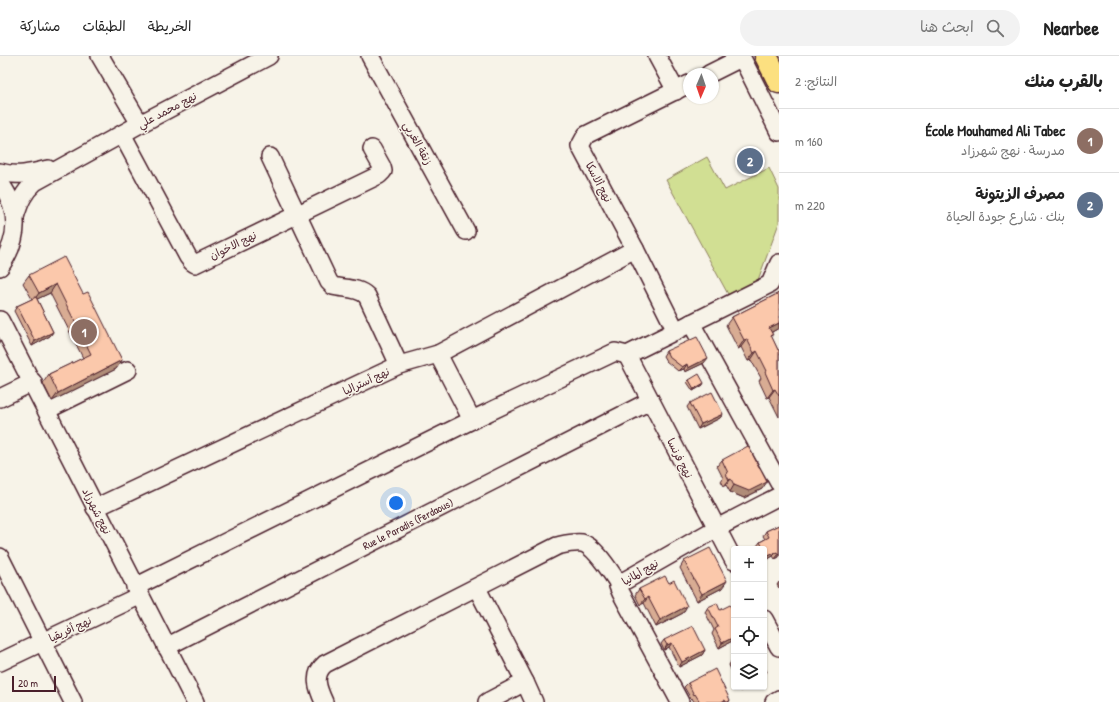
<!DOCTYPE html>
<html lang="ar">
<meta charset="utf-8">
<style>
body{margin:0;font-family:"Patrick Hand","Playpen Sans Arabic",sans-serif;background:#f2f2f2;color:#222;direction:rtl}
.controls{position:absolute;right:12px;bottom:12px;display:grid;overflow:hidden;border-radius:4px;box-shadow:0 1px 3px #0004}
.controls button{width:36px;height:36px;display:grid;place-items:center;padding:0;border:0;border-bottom:1px solid #e0e0e0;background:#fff;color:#222;font:20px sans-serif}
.compass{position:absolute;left:683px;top:12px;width:36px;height:36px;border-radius:50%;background:#fff;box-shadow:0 1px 3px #0004;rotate:182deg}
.scale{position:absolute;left:12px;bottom:10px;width:44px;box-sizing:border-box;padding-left:4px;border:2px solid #4a1f2b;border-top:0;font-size:11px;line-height:14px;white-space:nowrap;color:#4a1f2b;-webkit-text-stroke:3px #f7f3e8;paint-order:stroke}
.you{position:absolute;left:396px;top:447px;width:14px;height:14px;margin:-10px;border:3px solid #fff;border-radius:50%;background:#1a73e8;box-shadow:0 0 0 6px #1a73e833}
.badge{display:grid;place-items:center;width:26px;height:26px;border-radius:50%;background:#c8321e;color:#fff;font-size:13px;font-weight:700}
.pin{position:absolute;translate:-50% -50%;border:2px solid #fff;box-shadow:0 1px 4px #0006}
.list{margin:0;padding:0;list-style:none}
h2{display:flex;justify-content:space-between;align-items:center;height:52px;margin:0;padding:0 16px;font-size:17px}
h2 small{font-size:13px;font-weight:400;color:#767676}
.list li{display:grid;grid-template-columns:26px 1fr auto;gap:12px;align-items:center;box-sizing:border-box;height:64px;padding:0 16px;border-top:1px solid #e0e0e0}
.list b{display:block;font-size:15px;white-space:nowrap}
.list p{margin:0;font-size:13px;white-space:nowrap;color:#767676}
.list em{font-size:13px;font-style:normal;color:#767676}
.icon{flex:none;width:22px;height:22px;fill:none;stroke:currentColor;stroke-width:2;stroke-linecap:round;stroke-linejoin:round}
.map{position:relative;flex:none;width:779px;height:646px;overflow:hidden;direction:ltr}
header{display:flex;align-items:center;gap:24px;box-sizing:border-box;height:56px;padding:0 20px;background:#fff;border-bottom:1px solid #e0e0e0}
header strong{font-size:19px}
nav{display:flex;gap:22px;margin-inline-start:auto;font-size:14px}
.search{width:280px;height:36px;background:#f2f2f2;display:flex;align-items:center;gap:10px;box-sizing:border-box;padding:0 14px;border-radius:22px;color:#767676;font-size:15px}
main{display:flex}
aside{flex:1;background:#fff}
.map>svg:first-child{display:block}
</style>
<header>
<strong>Nearbee</strong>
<div class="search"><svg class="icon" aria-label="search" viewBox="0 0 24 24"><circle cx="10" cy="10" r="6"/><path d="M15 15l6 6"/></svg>ابحث هنا</div>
<nav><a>الخريطة</a><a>الطبقات</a><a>مشاركة</a></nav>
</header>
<main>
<aside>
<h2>بالقرب منك<small>النتائج: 2</small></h2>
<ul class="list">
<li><span class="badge" style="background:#8d6e63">1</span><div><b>École Mouhamed Ali Tabec</b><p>مدرسة · نهج شهرزاد</p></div><em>160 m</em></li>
<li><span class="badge" style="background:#5c6f8a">2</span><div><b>مصرف الزيتونة</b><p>بنك · شارع جودة الحياة</p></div><em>220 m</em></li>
</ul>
</aside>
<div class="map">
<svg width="779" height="646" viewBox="0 0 779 646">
<rect width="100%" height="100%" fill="#f7f3e8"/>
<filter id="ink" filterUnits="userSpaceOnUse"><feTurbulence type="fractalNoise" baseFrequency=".025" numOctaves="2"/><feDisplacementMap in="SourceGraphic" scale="8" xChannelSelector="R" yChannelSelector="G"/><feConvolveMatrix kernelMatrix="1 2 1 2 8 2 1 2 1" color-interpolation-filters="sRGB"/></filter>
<g filter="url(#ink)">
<path fill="#d1df93" stroke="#8e7f5f" d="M 707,101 L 725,134 L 769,112 L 779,133 L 779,167 L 758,224 L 729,240 L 666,124 Z"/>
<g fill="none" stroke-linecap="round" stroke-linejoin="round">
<defs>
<g id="minor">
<path d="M 100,0 L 140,68"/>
<path d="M 370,0 L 466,175"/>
<path d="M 657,0 L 676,35"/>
<path d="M 741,0 L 779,76"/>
<path d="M 709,18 L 741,2"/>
<path d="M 122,78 L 188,201 L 192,206 L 195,208 L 379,119 L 383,115 L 382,111 L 372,93"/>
<path d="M 270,101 L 329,226 L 333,230 C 344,233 358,231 367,240 L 399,309"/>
<path d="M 0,116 C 17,121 32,117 48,113"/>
<path d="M 0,127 C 21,155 19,183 0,211"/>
<path d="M 15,161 C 20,145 23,137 35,126 L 140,68 L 269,0"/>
<path d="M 0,264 C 66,391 129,519 195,646"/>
<path d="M 691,267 L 779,427"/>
<path d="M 676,275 L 635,193 L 580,90 L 586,79 L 689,28"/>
<path d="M 438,298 L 472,364"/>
<path d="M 627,299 L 734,505"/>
<path d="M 0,342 L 33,326"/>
<path d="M 47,354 L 128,314"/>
<path d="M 95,452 L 399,309 L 438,298 L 635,193"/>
<path d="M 0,501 L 73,646"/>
<path d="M 619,528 L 717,472 L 779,440"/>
<path d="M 619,528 L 618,530 L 621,537 L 680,646"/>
<path d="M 135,531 L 472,364 L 615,296 L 627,299 L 770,228 L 779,207"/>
<path d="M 477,532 L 525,626 L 534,646"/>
<path d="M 764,563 L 779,591"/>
<path d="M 166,591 L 650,345"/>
<path d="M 0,606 L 139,540"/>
<path d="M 324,646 C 318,633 312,619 325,608 L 557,490 C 566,488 573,486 582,487 C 595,490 611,517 619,528"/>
<path d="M 487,646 L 525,626"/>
<path d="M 774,646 L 779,643"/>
</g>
<path id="highway" d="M 766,0 L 779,26"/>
</defs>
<use href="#minor" stroke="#4a1f2b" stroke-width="20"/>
<use href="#highway" stroke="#4a1f2b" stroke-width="25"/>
<use href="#minor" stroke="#f7f3e8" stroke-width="17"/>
<use href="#highway" stroke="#fce080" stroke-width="22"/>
</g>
<g fill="#d8ac93" stroke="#4a1f2b">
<path d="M 29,219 L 83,238 L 122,304 L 116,313 L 52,345 L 43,327 L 49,318 L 83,302 L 50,237 L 37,243 L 53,276 L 50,280 L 32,290 L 14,255 L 17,250 L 32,243 L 23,227 Z"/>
<path d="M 779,237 L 779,272 L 772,276 L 771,280 L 778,294 L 779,294 L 779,361 L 769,341 L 767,342 L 759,325 L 761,322 L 751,304 L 748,305 L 741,291 L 738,293 L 726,269 L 732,261 Z"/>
<path d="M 666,295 L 704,307 L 685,316 L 684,313 L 678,315 L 666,305 L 663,300 Z"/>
<path d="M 689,324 L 703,329 L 693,335 L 687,326 Z"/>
<path d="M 690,347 L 723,358 L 720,362 L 698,373 L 687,351 Z"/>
<path d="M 722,404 L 762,433 L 744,442 L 730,436 L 726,429 L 724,430 L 721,425 L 723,422 L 717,410 Z"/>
<path d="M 779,469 L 779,501 L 775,503 L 773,500 L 765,505 L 764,503 L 764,493 L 759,493 L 757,490 L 760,486 L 765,483 L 763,480 L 766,475 Z"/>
<path d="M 684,505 L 722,532 L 697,545 L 680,512 Z"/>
<path d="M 779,526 L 779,532 L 777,529 Z"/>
<path d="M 639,533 L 683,557 L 656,571 L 644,547 L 640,549 L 635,539 Z"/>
<path d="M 708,551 L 733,560 L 734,562 L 734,584 L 719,592 L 712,578 L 714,574 L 705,556 Z"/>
<path d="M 664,584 L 705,594 L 702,599 L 679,611 L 669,591 L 664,594 L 661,588 Z"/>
<path d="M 734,603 L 734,620 L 729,609 L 732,604 Z"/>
<path d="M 688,627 L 730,644 L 729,646 L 694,646 L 692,642 L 691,643 L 684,631 Z"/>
<path d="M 739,631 L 750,631 L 741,635 Z"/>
</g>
<g fill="#b08c78" stroke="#4a1f2b">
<path d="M 56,228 L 50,237 L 33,245 L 39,237 Z"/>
<path d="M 779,267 L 779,272 L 763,281 L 769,272 Z"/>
<path d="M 53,276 L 50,280 L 32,290 L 35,285 Z"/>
<path d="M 747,283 L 741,291 L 738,293 L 744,284 Z"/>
<path d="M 757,295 L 751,304 L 748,305 L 754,297 Z"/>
<path d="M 708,302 L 704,307 L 685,316 L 688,312 Z"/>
<path d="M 122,304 L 116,313 L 52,345 L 58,337 Z"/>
<path d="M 687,308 L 684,313 L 678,315 L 682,311 Z"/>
<path d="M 704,327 L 703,329 L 693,335 L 694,333 Z"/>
<path d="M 775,333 L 769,341 L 767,342 L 773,334 Z"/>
<path d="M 723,358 L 720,362 L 698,373 L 701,368 Z"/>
<path d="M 731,423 L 726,429 L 724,430 L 729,424 Z"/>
<path d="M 767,426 L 762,433 L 744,442 L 730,436 L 734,429 Z"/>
<path d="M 777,496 L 773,500 L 765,505 L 768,500 Z"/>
<path d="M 779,498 L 779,501 L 775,503 L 778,499 Z"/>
<path d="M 727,525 L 722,532 L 697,545 L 702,538 Z"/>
<path d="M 648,541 L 644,547 L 640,549 L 645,543 Z"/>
<path d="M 687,550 L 683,557 L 656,571 L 660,564 Z"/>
<path d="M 734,581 L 734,584 L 719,592 L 722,587 Z"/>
<path d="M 672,587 L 669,591 L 664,594 L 667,589 Z"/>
<path d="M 705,594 L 702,599 L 679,611 L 682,606 Z"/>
<path d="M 744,631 L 750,631 L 741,635 Z"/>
</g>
<g fill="#fbc8ab" stroke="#4a1f2b">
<path d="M 64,201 L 83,238 L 88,236 L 122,304 L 58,337 L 49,318 L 91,298 L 56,228 L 39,237 L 29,219 Z"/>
<path d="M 779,237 L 779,267 L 769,272 L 773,279 L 771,279 L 778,294 L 779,294 L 779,340 L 775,333 L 773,334 L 765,316 L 767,315 L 757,295 L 754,297 L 747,283 L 744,284 L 732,261 Z"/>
<path d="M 36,241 L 53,276 L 35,285 L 17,250 Z"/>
<path d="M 697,281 L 708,302 L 688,312 L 687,308 L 682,311 L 669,301 L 666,295 Z"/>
<path d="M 699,318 L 704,327 L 694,333 L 689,324 Z"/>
<path d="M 712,336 L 723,358 L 701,368 L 690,347 Z"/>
<path d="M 748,390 L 767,426 L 749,435 L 734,429 L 731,423 L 729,424 L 726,418 L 728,417 L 722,404 Z"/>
<path d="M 779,469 L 779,498 L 778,499 L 777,496 L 768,500 L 760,486 L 769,481 L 766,475 Z"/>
<path d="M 710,492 L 727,525 L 702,538 L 684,505 Z"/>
<path d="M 665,520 L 669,527 L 674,524 L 687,550 L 660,564 L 648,541 L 645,543 L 639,533 Z"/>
<path d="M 717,547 L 720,554 L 730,549 L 734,557 L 734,559 L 733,559 L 734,562 L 734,581 L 722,587 L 715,573 L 718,571 L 708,551 Z"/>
<path d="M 693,570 L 705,594 L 682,606 L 672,587 L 667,589 L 664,584 Z"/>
<path d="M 734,603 L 734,609 L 732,604 Z"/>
<path d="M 764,610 L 767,616 L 764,617 Z"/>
<path d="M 715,613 L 730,644 L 728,646 L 726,646 L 725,644 L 721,646 L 700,646 L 695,638 L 694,639 L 688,627 Z"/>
</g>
</g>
<g text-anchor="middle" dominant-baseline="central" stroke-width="3" stroke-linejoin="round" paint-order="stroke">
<g font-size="11" fill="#4a1f2b" stroke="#f7f3e8">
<text transform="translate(167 54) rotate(-28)">نهج محمد علي</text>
<text transform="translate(418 87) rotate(61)">زنقة الغربي</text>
<text transform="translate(599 126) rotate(62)">نهج ألاسكا</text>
<text transform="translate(233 189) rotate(-26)">نهج الاخوان</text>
<text transform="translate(366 325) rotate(-25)">نهج أستراليا</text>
<text transform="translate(680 402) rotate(63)">نهج فرنسا</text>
<text transform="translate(97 455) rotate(63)">نهج شهرزاد</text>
<text transform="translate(408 468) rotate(-27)">Rue le Paradis (Ferdaous)</text>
<text transform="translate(640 516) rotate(-31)">نهج ألمانيا</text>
<text transform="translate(70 573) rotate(-25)">نهج أفريقيا</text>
</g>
</g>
</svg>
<div class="controls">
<button>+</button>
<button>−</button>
<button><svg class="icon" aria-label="locate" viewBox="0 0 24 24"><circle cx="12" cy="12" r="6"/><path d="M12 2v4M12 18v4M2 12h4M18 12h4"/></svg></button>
<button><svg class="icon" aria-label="layers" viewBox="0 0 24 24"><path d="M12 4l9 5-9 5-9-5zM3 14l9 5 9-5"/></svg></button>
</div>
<svg class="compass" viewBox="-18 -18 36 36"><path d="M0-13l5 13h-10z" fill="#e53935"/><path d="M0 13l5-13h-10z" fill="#767676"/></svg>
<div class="scale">20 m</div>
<div class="you"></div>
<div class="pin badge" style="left:84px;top:276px;background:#8d6e63">1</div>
<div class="pin badge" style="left:750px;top:105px;background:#5c6f8a">2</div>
</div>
</main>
